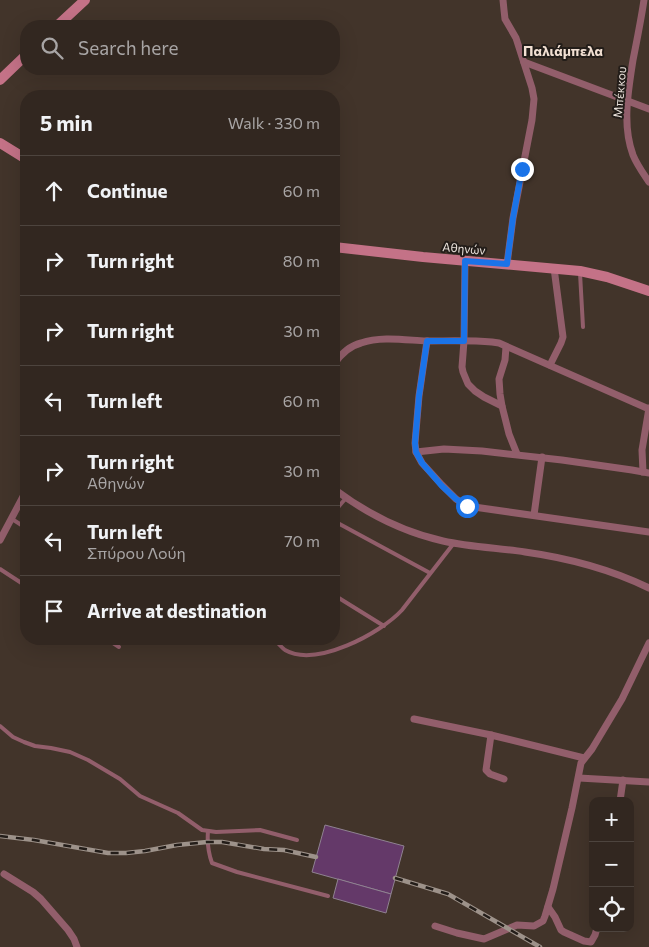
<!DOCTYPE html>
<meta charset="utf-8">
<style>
body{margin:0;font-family:Commissioner,sans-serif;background:#3a2f29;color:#f1f3f6}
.controls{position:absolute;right:15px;bottom:15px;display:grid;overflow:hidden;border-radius:10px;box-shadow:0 5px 20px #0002}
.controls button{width:45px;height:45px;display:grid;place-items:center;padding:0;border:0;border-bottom:1px solid #4d443e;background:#322720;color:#f1f3f6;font:25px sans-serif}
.stop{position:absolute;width:15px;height:15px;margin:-11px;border:4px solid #1a73e8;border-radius:50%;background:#fff}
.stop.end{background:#1a73e8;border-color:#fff;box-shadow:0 1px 5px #0008}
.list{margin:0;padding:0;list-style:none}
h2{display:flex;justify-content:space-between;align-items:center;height:65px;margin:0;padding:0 20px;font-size:21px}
h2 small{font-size:16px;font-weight:400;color:#a8a5a5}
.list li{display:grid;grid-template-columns:32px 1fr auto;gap:15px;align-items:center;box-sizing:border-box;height:70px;padding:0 20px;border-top:1px solid #4d443e}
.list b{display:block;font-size:19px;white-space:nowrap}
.list p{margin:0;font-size:16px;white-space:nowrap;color:#a8a5a5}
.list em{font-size:16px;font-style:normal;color:#a8a5a5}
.icon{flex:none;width:28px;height:28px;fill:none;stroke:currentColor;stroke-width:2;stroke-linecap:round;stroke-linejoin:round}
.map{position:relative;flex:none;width:649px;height:947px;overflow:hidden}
.search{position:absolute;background:#322720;box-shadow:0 5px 20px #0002;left:20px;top:20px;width:320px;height:55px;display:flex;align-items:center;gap:12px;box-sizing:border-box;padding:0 18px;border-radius:20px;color:#a8a5a5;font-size:19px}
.panel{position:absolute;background:#322720;box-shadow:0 5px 20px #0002;left:20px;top:90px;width:320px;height:555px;border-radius:20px}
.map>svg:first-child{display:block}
</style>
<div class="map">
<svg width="649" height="947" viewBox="0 0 649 947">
<rect width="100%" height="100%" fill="#42342a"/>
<g fill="#643969" stroke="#8f8291">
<path d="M 325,825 L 404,846 L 391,894 L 312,872 Z"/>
<path d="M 338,879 L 391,894 L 386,913 L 333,898 Z"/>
</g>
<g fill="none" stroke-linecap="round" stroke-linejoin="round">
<g stroke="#925e6b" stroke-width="4">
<path d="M 580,273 L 583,327"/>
<path d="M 334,512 L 346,498"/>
<path d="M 12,519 L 26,528"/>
<path d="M 334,521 L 430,573"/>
<path d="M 0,569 L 26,586"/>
<path d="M 334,595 L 384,626"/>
<path d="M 107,639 L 119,647"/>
<path d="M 274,639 C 277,642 281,647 285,650 C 316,668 381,633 402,610 L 454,543"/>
<path d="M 0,726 L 13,737 L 24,742 L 35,746 L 51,748 L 70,752 L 88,760 L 120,779 L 140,796 L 178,813 L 202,830 L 216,832 L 260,830 L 297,840"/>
<path d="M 208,831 C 207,843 208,852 212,863 L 237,872 L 328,896"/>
</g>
<g stroke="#925e6b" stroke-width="7">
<path d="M 503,0 L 504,10 L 505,19 L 516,38 L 532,88 L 534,99 L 532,120 L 513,218 L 507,264"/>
<path d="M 644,0 C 641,20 637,40 633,60 C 628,92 622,125 633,155 C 637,165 643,173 649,182"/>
<path d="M 524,62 L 649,109"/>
<path d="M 465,261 L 464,341 L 462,367 L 463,372 L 468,384 L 475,391 L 484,397 L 502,406 L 509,434 L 517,454"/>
<path d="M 427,341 L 419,396 L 415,443 L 416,452 L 422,463 L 442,485 L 456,499 L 467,506 L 649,532"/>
<path d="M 334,364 C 341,354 349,346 361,343 C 381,336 405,340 426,341 C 448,341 470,340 492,342 L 499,343 L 649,409"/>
<path d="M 550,365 L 561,343 L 563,337 L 554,268"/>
<path d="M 502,406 L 500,394 L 499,379 L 505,360 L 506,347"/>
<path d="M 416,452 L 444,449 L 482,451 L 562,460 L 632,470 L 649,473"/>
<path d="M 643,472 L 642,450 L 649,408"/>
<path d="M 334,489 C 366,513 403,532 443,541 C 470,547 498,548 525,552 C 568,558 610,569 649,588"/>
<path d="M 534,515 L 542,457"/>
<path d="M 0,540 L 26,491"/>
<path d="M 414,719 L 491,735 L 584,758"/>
<path d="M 491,735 L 486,770 L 490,774 L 504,779"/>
<path d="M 579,778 L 649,782"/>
<path d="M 620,801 L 623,780"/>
<path d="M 4,874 L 33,892 L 41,899 L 68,930 L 74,939 L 77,947"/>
<path d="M 548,907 L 555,917 L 561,930 L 564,932 L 584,941 L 591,942 L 595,935 L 597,928"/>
<path d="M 435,926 L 457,933 L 484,939 L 517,925 L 534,926 L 543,921 L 545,916 L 553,889 L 572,808 L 581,763 L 592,749 L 622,699 L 649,643"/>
</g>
<g stroke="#c47287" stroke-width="10">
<path d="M 57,26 L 85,0"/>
<path d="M 0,80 L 26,55"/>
<path d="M 0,143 L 26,159"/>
<path d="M 334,247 L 423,257 L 580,271 L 607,277 L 649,291"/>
</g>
<defs>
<g id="rail">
<path d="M 0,836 L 34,840 L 108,853 L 126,853 L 145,851 L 177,845 L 207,842 L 222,842 L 264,849 L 284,850 L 316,857"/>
<path d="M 395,878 L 448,894 L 540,947"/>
</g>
</defs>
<use href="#rail" stroke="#9d928a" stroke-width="4.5"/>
<use href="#rail" stroke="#231d19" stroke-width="2.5" stroke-dasharray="8" stroke-linecap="butt"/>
</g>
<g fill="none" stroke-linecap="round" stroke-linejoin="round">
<path stroke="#1a73e8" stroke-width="6" d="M 467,506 L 456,499 L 442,486 L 422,463 L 416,452 L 415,443 L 419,396 L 427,341 L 464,341 L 465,261 L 507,264 L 513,218 L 522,169"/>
</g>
<g text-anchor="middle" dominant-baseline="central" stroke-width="4" stroke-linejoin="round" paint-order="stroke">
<g font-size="12" fill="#ece4dd" stroke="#231d19">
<text transform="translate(619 92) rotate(-85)">Μπέκκου</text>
<text transform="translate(464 248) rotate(5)">Αθηνών</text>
</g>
<g font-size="14" font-weight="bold" fill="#f2e0d3" stroke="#231d19">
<text x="563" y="50">Παλιάμπελα</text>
</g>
</g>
</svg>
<div class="controls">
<button>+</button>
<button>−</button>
<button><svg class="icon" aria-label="locate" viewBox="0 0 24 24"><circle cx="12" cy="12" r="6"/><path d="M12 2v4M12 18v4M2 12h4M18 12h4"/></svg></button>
</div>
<div class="stop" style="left:467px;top:506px"></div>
<div class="stop end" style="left:522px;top:169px"></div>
<div class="search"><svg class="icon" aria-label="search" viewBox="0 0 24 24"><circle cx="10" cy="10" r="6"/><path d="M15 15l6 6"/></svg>Search here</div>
<section class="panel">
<h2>5 min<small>Walk · 330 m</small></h2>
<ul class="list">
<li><svg class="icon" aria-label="ahead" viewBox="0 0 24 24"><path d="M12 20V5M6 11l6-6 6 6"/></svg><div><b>Continue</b></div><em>60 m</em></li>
<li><svg class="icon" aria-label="right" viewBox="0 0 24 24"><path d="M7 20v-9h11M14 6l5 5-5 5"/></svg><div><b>Turn right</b></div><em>80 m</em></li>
<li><svg class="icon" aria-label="right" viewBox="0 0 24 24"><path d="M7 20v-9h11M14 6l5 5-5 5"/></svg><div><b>Turn right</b></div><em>30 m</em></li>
<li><svg class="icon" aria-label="left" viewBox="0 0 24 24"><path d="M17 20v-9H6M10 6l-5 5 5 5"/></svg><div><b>Turn left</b></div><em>60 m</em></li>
<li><svg class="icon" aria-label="right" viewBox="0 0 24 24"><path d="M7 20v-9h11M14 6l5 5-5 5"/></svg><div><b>Turn right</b><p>Αθηνών</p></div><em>30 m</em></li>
<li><svg class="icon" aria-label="left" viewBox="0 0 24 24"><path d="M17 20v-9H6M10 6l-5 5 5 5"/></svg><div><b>Turn left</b><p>Σπύρου Λούη</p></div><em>70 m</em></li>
<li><svg class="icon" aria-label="arrive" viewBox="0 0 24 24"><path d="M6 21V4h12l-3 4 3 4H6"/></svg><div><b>Arrive at destination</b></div></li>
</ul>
</section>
</div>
